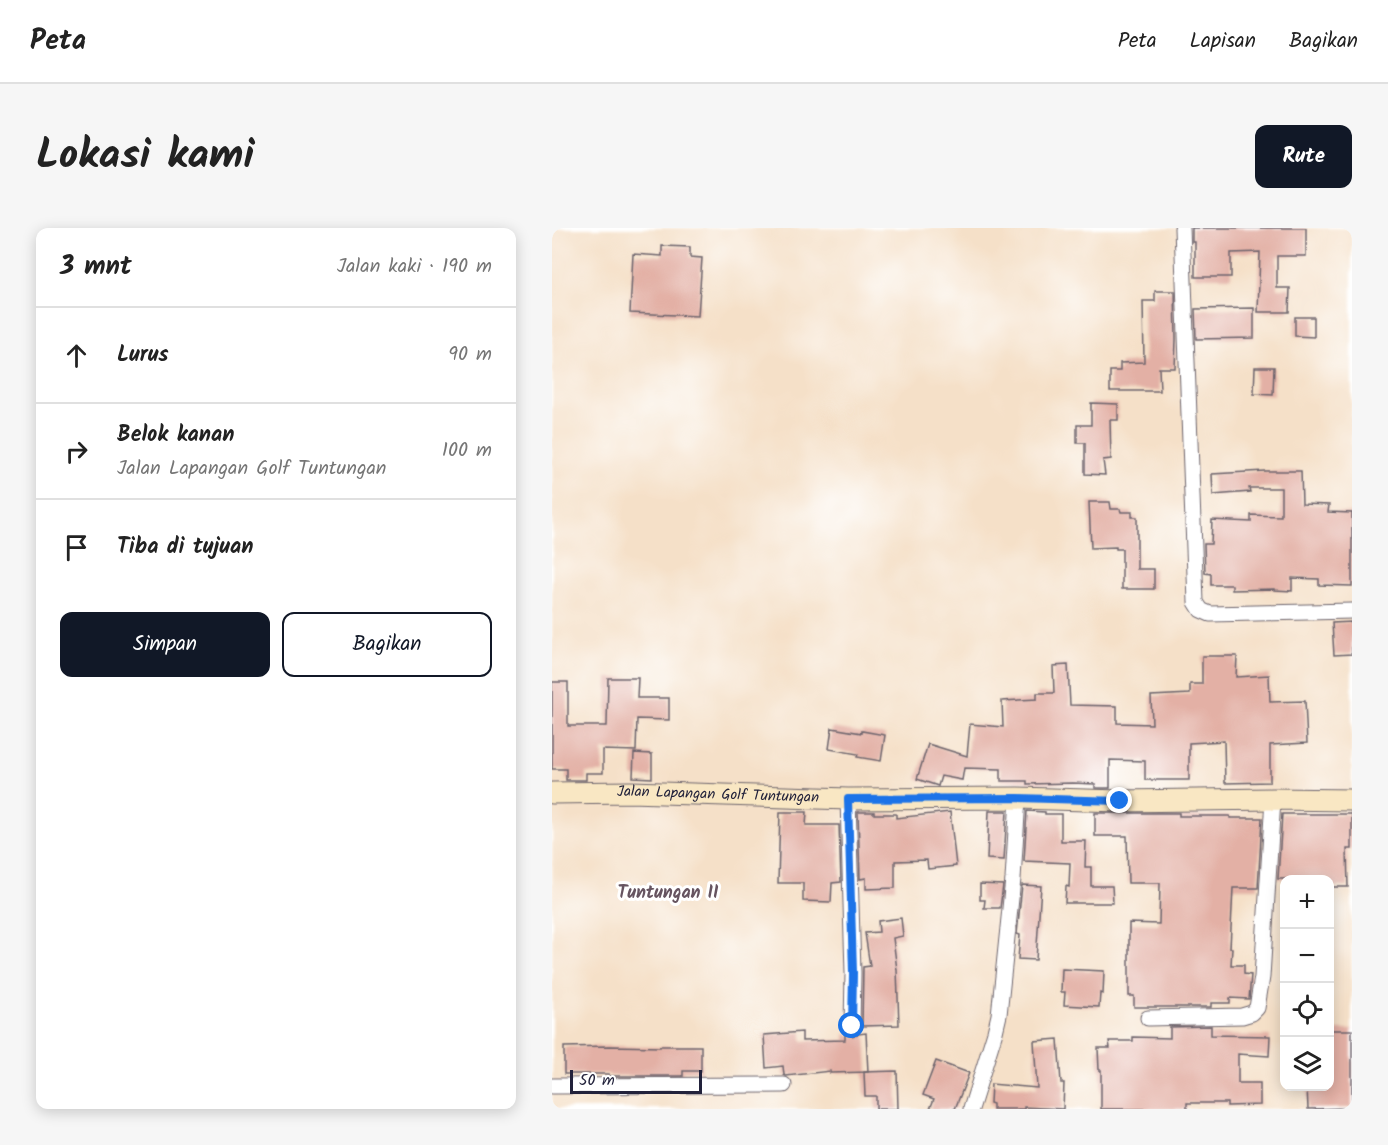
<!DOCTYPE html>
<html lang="id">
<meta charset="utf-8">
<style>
body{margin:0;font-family:Kalam,sans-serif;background:#f6f6f6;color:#222}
.controls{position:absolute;right:18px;bottom:18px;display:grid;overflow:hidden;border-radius:12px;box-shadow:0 3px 15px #0003}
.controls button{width:54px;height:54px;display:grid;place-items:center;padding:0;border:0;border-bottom:2px solid #e0e0e0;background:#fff;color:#222;font:30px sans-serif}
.scale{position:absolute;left:18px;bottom:15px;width:132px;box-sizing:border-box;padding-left:6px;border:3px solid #22223b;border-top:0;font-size:16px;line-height:21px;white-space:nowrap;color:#22223b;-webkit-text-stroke:4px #fff;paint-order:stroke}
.stop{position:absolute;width:18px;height:18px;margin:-14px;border:4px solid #1a73e8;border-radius:50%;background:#fff}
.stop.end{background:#1a73e8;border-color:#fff;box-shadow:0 2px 6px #0008}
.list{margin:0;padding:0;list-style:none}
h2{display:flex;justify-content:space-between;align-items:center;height:78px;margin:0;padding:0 24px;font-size:26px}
h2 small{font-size:20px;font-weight:400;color:#767676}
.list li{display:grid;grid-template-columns:39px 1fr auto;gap:18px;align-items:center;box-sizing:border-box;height:96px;padding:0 24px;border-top:2px solid #e0e0e0}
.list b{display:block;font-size:22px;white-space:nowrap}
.list p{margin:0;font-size:20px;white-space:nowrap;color:#767676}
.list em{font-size:20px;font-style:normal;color:#767676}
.actions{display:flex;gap:12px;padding:18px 24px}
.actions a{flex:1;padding:14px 0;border:2px solid #111827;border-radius:12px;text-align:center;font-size:21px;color:#111827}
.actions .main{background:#111827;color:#fff}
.icon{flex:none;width:33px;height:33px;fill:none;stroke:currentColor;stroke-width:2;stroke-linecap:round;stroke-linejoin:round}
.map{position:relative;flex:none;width:800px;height:881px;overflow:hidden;border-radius:12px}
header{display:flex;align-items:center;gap:36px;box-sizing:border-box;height:84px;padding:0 30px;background:#fff;border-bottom:2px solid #e0e0e0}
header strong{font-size:28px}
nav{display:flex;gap:33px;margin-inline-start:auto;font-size:21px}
.intro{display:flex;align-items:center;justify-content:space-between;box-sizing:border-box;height:144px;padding:0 36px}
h1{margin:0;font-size:42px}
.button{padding:15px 27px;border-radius:12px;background:#111827;color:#fff;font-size:21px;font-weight:700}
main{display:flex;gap:36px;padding:0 36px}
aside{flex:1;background:#fff;border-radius:12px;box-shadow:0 3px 15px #0003}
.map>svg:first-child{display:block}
</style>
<header>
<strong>Peta</strong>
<nav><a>Peta</a><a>Lapisan</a><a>Bagikan</a></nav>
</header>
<div class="intro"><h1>Lokasi kami</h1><a class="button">Rute</a></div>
<main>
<aside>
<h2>3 mnt<small>Jalan kaki · 190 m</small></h2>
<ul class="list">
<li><svg class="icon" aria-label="ahead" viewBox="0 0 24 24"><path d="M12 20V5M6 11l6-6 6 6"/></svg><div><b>Lurus</b></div><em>90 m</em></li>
<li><svg class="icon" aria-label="right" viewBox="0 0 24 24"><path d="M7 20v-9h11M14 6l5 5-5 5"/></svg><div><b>Belok kanan</b><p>Jalan Lapangan Golf Tuntungan</p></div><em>100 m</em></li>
<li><svg class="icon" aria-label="arrive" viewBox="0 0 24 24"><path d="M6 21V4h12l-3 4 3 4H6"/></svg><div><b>Tiba di tujuan</b></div></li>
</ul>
<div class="actions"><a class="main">Simpan</a><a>Bagikan</a></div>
</aside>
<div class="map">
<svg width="800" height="881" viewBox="0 0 800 881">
<rect width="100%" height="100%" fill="#fff"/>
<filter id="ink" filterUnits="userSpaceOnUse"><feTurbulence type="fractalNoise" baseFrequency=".0167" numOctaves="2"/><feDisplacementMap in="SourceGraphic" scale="12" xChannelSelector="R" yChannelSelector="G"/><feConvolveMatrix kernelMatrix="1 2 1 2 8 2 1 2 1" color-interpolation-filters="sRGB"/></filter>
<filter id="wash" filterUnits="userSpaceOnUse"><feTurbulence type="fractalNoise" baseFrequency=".008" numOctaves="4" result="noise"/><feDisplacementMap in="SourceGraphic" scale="24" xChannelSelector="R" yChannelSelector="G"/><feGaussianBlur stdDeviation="1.35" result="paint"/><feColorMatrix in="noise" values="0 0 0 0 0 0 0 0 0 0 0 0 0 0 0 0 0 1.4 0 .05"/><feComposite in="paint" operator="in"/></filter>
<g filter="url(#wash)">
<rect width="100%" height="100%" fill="#f5e0c8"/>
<g id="blocks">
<g fill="#e3b0a5">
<path d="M 640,0 L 754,0 L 754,28 L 725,28 L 725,60 L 738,60 L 737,84 L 706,84 L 708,24 L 679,25 L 679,49 L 643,49 L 643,14 L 640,14 Z"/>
<path d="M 110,18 L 138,19 L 138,29 L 150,30 L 146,88 L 78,85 L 81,26 L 110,28 Z"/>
<path d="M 603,63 L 623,63 L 624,111 L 623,140 L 607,140 L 608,163 L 558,163 L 558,143 L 568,143 L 568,135 L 592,134 L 591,73 L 603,73 Z"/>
<path d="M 702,80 L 702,110 L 644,111 L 643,81 Z"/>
<path d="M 743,89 L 762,89 L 762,109 L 743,108 Z"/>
<path d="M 703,139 L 722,139 L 721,167 L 702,166 Z"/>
<path d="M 539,175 L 566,176 L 566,192 L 558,192 L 559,231 L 551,232 L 553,247 L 533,246 L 533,215 L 525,215 L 525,197 L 539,197 Z"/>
<path d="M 713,243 L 749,243 L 750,276 L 777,277 L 776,284 L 800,285 L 800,358 L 767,357 L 767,351 L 740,350 L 740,363 L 723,362 L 723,361 L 680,362 L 680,357 L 659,357 L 659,346 L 653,345 L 652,316 L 659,316 L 660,292 L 699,294 L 699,287 L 729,288 L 729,260 L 697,260 L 698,264 L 661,267 L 660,246 Z"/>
<path d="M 537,274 L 558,274 L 559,281 L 568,281 L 569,284 L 580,284 L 580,289 L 585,289 L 585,341 L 602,341 L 602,361 L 570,361 L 570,321 L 564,321 L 564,319 L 539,320 Z"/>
<path d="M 800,394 L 800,426 L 782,427 L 780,395 Z"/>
<path d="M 650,428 L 685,428 L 684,449 L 717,447 L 718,474 L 753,473 L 755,515 L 718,517 L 718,554 L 673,555 L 672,513 L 637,515 L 637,552 L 593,552 L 593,533 L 558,532 L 558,560 L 543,560 L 543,556 L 521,555 L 475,556 L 475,553 L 449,553 L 449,541 L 412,540 L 410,552 L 389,548 L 386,558 L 365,551 L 376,516 L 415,528 L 418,496 L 451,499 L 450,473 L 485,471 L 485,465 L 502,465 L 501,438 L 516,437 L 518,477 L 565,478 L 565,495 L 600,496 L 599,468 L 638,466 L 638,456 L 650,456 Z"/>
<path d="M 56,450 L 86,450 L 85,470 L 117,470 L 117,492 L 85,491 L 84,523 L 51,522 L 51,545 L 34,545 L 34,552 L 14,552 L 14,541 L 0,541 L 0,454 L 16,454 L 16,498 L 55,498 Z"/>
<path d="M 280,500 L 310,505 L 310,503 L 333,507 L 329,533 L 305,529 L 306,526 L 277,521 Z"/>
<path d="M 82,525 L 100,526 L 100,550 L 81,549 Z"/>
<path d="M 437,583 L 455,583 L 452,632 L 435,631 Z"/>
<path d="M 475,583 L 493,584 L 493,586 L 509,586 L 509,613 L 534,613 L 533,639 L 539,639 L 539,658 L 560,658 L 561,675 L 513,675 L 514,658 L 517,659 L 518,635 L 472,633 Z"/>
<path d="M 228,584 L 255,584 L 254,597 L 287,597 L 289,654 L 280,655 L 279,674 L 251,673 L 251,655 L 226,655 Z"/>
<path d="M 306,584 L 322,584 L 322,586 L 344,586 L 344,590 L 398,584 L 404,638 L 376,641 L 375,632 L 343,633 L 343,660 L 314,661 L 314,650 L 308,651 Z"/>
<path d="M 543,585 L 627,585 L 627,588 L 678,588 L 678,590 L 710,590 L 706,660 L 681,660 L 678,720 L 680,720 L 679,737 L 692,737 L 692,746 L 699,747 L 697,771 L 678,770 L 678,775 L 659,775 L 659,779 L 582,779 L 582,768 L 577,768 L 577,695 L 607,696 L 608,655 L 576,655 L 575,608 L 543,608 Z"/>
<path d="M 730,586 L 800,586 L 800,621 L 795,621 L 796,659 L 777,659 L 777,651 L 726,651 Z"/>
<path d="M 428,656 L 451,657 L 448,680 L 432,680 L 433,672 L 428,672 Z"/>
<path d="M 470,657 L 489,658 L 484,732 L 466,731 L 468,707 L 465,706 Z"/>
<path d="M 349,690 L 351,708 L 341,710 L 345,742 L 347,797 L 310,798 L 311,739 L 318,738 L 313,705 L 327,704 L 326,693 Z"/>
<path d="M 510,741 L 552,743 L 551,766 L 548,765 L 547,779 L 512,777 L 513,764 L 509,764 Z"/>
<path d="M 659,798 L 659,807 L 718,808 L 717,828 L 686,826 L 686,855 L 708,855 L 708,877 L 675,878 L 675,875 L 635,875 L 635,881 L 549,881 L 549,842 L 547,842 L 546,820 L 558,820 L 557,813 L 581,813 L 581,809 L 618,810 L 618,799 Z"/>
<path d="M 777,802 L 800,802 L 800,880 L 756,881 L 755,858 L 777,858 Z"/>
<path d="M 250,804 L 250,813 L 293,812 L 293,806 L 300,808 L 306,806 L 314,805 L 316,844 L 278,845 L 278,843 L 234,848 L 232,847 L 231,838 L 214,840 L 212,807 Z"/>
<path d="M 506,811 L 509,855 L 512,855 L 511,881 L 472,879 L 472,881 L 441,881 L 441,876 L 438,875 L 439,856 L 485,860 L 482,813 Z"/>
<path d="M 58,818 L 108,819 L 108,818 L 149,818 L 149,843 L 131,843 L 131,848 L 57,848 L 57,846 L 12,846 L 12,819 Z"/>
<path d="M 384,833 L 417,845 L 403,881 L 378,881 L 382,871 L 371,867 Z"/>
<path d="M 345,843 L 346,881 L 324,881 L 324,868 L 313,868 L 312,844 Z"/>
</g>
</g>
</g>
<g filter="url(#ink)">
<use href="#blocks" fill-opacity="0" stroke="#6c646c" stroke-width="1.5"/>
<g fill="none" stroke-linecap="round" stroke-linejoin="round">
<defs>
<g id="street">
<path d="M 630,0 L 644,374 L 649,382 L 658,386 L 800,383"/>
<path d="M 296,571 L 301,745 L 300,798"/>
<path d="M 596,790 L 690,788 L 700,785 L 705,780 L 710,749 L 721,571"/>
<path d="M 0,858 L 232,857"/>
<path d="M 419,881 L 443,804 L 447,787 L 461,651 L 466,570"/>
</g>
<g id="secondary">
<path id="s1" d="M 0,565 L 79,564 L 296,571 L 466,570 L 568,573 L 721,571 L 800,572"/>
</g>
</defs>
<use href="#street" stroke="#6c646c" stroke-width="17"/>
<use href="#secondary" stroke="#6c646c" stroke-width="23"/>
<use href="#street" stroke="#fff" stroke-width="15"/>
<use href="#secondary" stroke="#f9e7c3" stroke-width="21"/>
</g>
</g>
<g fill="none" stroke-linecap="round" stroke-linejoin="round" filter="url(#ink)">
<path stroke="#1a73e8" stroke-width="8" d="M 300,798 L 301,745 L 296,571 L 466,570 L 568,573"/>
</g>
<g text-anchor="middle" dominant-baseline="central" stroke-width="6" stroke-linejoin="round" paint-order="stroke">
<g font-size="15" fill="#22223b" stroke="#fff">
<text stroke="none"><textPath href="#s1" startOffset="166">Jalan Lapangan Golf Tuntungan</textPath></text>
</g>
<g font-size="18" font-weight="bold" fill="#665460" stroke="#fff">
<text x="116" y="665">Tuntungan II</text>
</g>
</g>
</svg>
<div class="controls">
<button>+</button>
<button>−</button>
<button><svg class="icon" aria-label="locate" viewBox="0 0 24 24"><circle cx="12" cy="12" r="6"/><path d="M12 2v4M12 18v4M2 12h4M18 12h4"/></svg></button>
<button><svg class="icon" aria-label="layers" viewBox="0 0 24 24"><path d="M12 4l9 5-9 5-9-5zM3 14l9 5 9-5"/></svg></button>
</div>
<div class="scale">50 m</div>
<div class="stop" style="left:300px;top:798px"></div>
<div class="stop end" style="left:568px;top:573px"></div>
</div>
</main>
